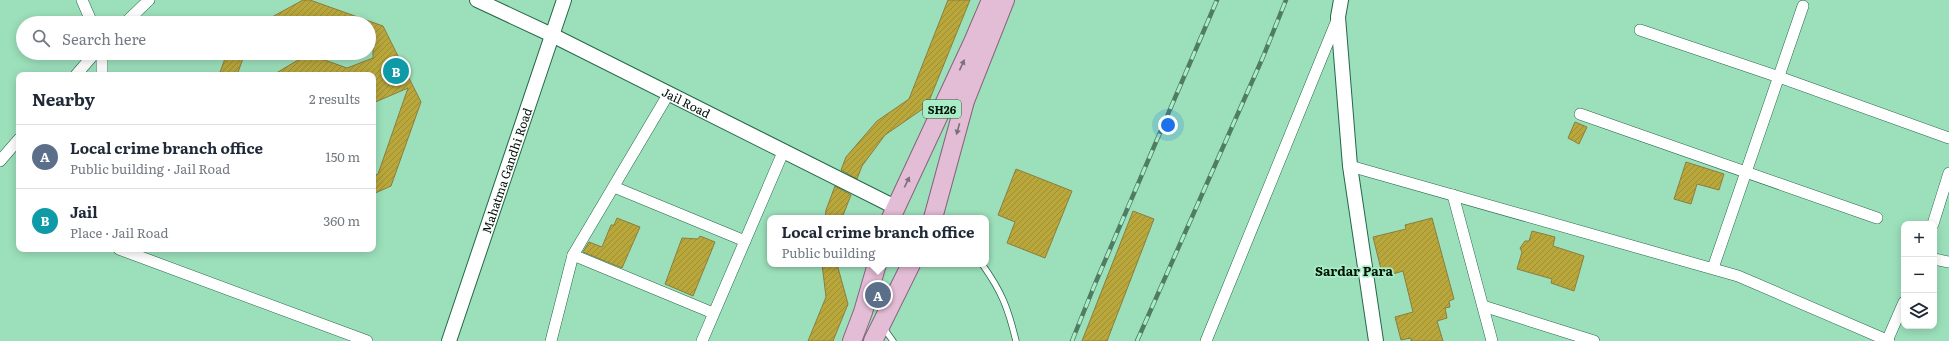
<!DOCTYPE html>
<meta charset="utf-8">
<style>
body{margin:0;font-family:Literata,serif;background:#f2f2f3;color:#1f2937}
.controls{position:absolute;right:12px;bottom:12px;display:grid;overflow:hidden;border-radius:8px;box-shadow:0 2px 10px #0003}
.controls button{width:36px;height:36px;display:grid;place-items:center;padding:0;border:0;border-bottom:1px solid #e0e1e3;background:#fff;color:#1f2937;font:20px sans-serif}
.you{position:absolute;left:1168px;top:125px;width:14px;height:14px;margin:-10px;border:3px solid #fff;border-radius:50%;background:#1a73e8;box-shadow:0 0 0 6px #1a73e833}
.badge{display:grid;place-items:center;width:26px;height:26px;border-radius:50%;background:#7c3aed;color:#fff;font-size:13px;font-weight:700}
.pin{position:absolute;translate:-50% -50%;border:2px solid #fff;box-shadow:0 1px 4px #0006}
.popup{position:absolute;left:767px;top:215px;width:222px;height:52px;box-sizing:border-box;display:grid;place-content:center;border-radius:8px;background:#fff;filter:drop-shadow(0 1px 3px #0005);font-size:13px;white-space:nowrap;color:#747a83}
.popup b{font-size:15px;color:#1f2937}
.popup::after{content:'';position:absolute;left:50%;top:100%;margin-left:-8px;border:8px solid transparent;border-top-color:#fff}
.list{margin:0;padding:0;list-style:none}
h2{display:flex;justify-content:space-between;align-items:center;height:52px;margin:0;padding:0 16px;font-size:17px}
h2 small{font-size:13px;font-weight:400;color:#747a83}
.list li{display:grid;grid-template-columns:26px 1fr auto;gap:12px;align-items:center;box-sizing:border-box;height:64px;padding:0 16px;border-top:1px solid #e0e1e3}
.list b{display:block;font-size:15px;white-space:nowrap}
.list p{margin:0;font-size:13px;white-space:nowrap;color:#747a83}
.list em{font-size:13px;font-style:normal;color:#747a83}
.icon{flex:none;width:22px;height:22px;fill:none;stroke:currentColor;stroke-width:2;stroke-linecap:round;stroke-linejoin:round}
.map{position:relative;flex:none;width:1949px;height:341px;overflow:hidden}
.search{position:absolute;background:#fff;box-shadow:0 2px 10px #0003;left:16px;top:16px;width:360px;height:44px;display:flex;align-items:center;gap:10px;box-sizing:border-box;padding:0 14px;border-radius:22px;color:#747a83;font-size:15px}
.panel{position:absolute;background:#fff;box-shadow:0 2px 10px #0003;left:16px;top:72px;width:360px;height:180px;border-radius:8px}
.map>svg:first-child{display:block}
</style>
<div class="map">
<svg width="1949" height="341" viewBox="0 0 1949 341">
<defs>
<pattern id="building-hatch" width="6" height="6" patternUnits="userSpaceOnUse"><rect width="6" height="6" fill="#b9a73c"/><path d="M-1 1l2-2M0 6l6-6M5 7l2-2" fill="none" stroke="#9d8f33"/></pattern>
</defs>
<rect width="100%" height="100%" fill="#9ce0bb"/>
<g fill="url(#building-hatch)" stroke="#8a7e3e">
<path d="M 303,0 L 310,0 L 383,26 L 421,102 L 391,186 L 373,194 L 373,176 L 378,174 L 408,88 L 373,103 L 373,75 L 273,75 L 308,54 L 347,68 L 373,58 L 373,40 L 369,39 L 369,23 L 324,23 L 306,17 L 295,23 L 261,23 Z"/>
<path d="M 948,0 L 970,0 L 927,106 L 885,135 L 862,166 L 857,179 L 841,170 L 846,157 L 877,121 L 909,99 Z"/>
<path d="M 227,53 L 245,53 L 237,75 L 219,75 Z"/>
<path d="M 1575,122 L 1587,127 L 1579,144 L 1568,138 Z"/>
<path d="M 1686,162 L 1724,174 L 1719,190 L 1697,184 L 1691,204 L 1674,199 Z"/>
<path d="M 1016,169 L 1072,191 L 1045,258 L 1007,243 L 1015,222 L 998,215 Z"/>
<path d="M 835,186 L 851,195 L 842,218 L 825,218 L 826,210 Z"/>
<path d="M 1133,211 L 1154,219 L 1107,341 L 1082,341 Z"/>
<path d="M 617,218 L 640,227 L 622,268 L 583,252 L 589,242 L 602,247 L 611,225 L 614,225 Z"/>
<path d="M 1432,218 L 1454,299 L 1449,301 L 1450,307 L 1445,308 L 1447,318 L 1437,321 L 1443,341 L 1411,341 L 1411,338 L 1401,340 L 1395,317 L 1413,312 L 1403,271 L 1383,277 L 1373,237 L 1406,229 L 1405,225 Z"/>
<path d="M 1532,231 L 1555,237 L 1553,246 L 1584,256 L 1574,291 L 1551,283 L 1552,279 L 1517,269 L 1522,252 L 1520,248 L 1525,241 L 1529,241 Z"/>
<path d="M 700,236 L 715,242 L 693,296 L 665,284 L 682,238 L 698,239 Z"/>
<path d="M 822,264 L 837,264 L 848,304 L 833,341 L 808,341 L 826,297 Z"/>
</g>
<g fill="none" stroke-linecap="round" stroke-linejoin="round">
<defs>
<g id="service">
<path d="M 982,264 C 1002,292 1008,308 1016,341"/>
<path d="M 883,327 L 893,341"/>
</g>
<g id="minor">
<path d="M 82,0 L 92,23"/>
<path d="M 125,23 L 149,0"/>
<path d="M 1640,30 L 1779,77 L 1949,138"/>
<path d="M 102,53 L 102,75"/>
<path d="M 76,75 L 95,53"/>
<path d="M 1580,114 L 1877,218"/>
<path d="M 0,161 L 19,139"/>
<path d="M 1350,166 L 1738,276 L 1889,341"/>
<path d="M 614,187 L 745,241"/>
<path d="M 1453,195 L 1492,341"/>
<path d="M 1933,224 L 1949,173"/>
<path d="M 119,249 L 367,341"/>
<path d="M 573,255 L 713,313"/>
<path d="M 1934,259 L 1949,262"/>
<path d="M 1713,268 L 1803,6"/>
<path d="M 1483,306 L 1594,341"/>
<path d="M 551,341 L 573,255 L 669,93"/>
<path d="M 702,341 L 784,150"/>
<path d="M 1206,341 L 1337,20"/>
<path d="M 1887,341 L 1904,302"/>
</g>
<g id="tertiary">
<path id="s1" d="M 477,0 L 552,35 L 895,207"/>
<path d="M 1341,0 L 1338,17 L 1350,166 L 1376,341"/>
<path id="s2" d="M 449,341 L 564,0"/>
</g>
<g id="primary">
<path d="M 891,218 L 973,42 L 991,0"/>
<path d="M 933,218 L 965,101 L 1005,0"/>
<path d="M 852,341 L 863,312 L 877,264"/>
<path d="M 873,341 L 911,264"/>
</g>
</defs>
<use href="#service" stroke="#236848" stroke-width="7"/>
<use href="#minor" stroke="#236848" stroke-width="12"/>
<use href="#tertiary" stroke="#236848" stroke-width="16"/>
<use href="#primary" stroke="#87647c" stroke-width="20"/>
<use href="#service" stroke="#fff" stroke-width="5.5"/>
<use href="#minor" stroke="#fff" stroke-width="11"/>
<use href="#tertiary" stroke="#fff" stroke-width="14"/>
<use href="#primary" stroke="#e3bcd6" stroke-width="18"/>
<defs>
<g id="rail">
<path d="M 1072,341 L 1095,284 L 1217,0"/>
<path d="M 1137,341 L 1263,57 L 1286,0"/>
</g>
</defs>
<use href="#rail" stroke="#507c63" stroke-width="4.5"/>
<use href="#rail" stroke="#a9edc7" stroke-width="3" stroke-dasharray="9" stroke-linecap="butt"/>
</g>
<defs><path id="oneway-solid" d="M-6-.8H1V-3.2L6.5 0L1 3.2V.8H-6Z"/></defs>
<g fill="#7d7079">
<use href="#oneway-solid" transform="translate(962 65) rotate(-65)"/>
<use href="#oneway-solid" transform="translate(958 129) rotate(105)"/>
<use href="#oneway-solid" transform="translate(907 182) rotate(-64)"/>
</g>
<g text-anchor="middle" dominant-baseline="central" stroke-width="3.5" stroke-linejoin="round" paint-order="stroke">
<rect fill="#a9edc7" stroke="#335441" stroke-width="1" x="923" y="100" width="38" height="18" rx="3"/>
<g font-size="11" font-weight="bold" fill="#001307">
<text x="942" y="109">SH26</text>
</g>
<g font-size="12" fill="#001307" stroke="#a9edc7">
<text stroke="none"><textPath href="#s1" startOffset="233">Jail Road</textPath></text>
<text stroke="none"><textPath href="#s2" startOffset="180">Mahatma Gandhi Road</textPath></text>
</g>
<g font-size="13" font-weight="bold" fill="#001307" stroke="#a9edc7">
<text x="1354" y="270">Sardar Para</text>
</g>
</g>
</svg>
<div class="controls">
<button>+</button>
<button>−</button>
<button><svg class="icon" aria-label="layers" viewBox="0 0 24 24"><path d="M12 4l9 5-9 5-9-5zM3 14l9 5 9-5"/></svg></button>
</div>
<div class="you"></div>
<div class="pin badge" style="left:878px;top:295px;background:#5c6f8a">A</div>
<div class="popup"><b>Local crime branch office</b>Public building</div>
<div class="pin badge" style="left:396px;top:71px;background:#0f9aa8">B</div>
<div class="search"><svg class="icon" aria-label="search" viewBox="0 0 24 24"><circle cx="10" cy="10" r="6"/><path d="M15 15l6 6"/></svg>Search here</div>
<section class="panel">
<h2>Nearby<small>2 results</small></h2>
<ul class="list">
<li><span class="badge" style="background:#5c6f8a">A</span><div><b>Local crime branch office</b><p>Public building · Jail Road</p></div><em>150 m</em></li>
<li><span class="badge" style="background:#0f9aa8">B</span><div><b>Jail</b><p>Place · Jail Road</p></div><em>360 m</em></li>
</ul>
</section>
</div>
